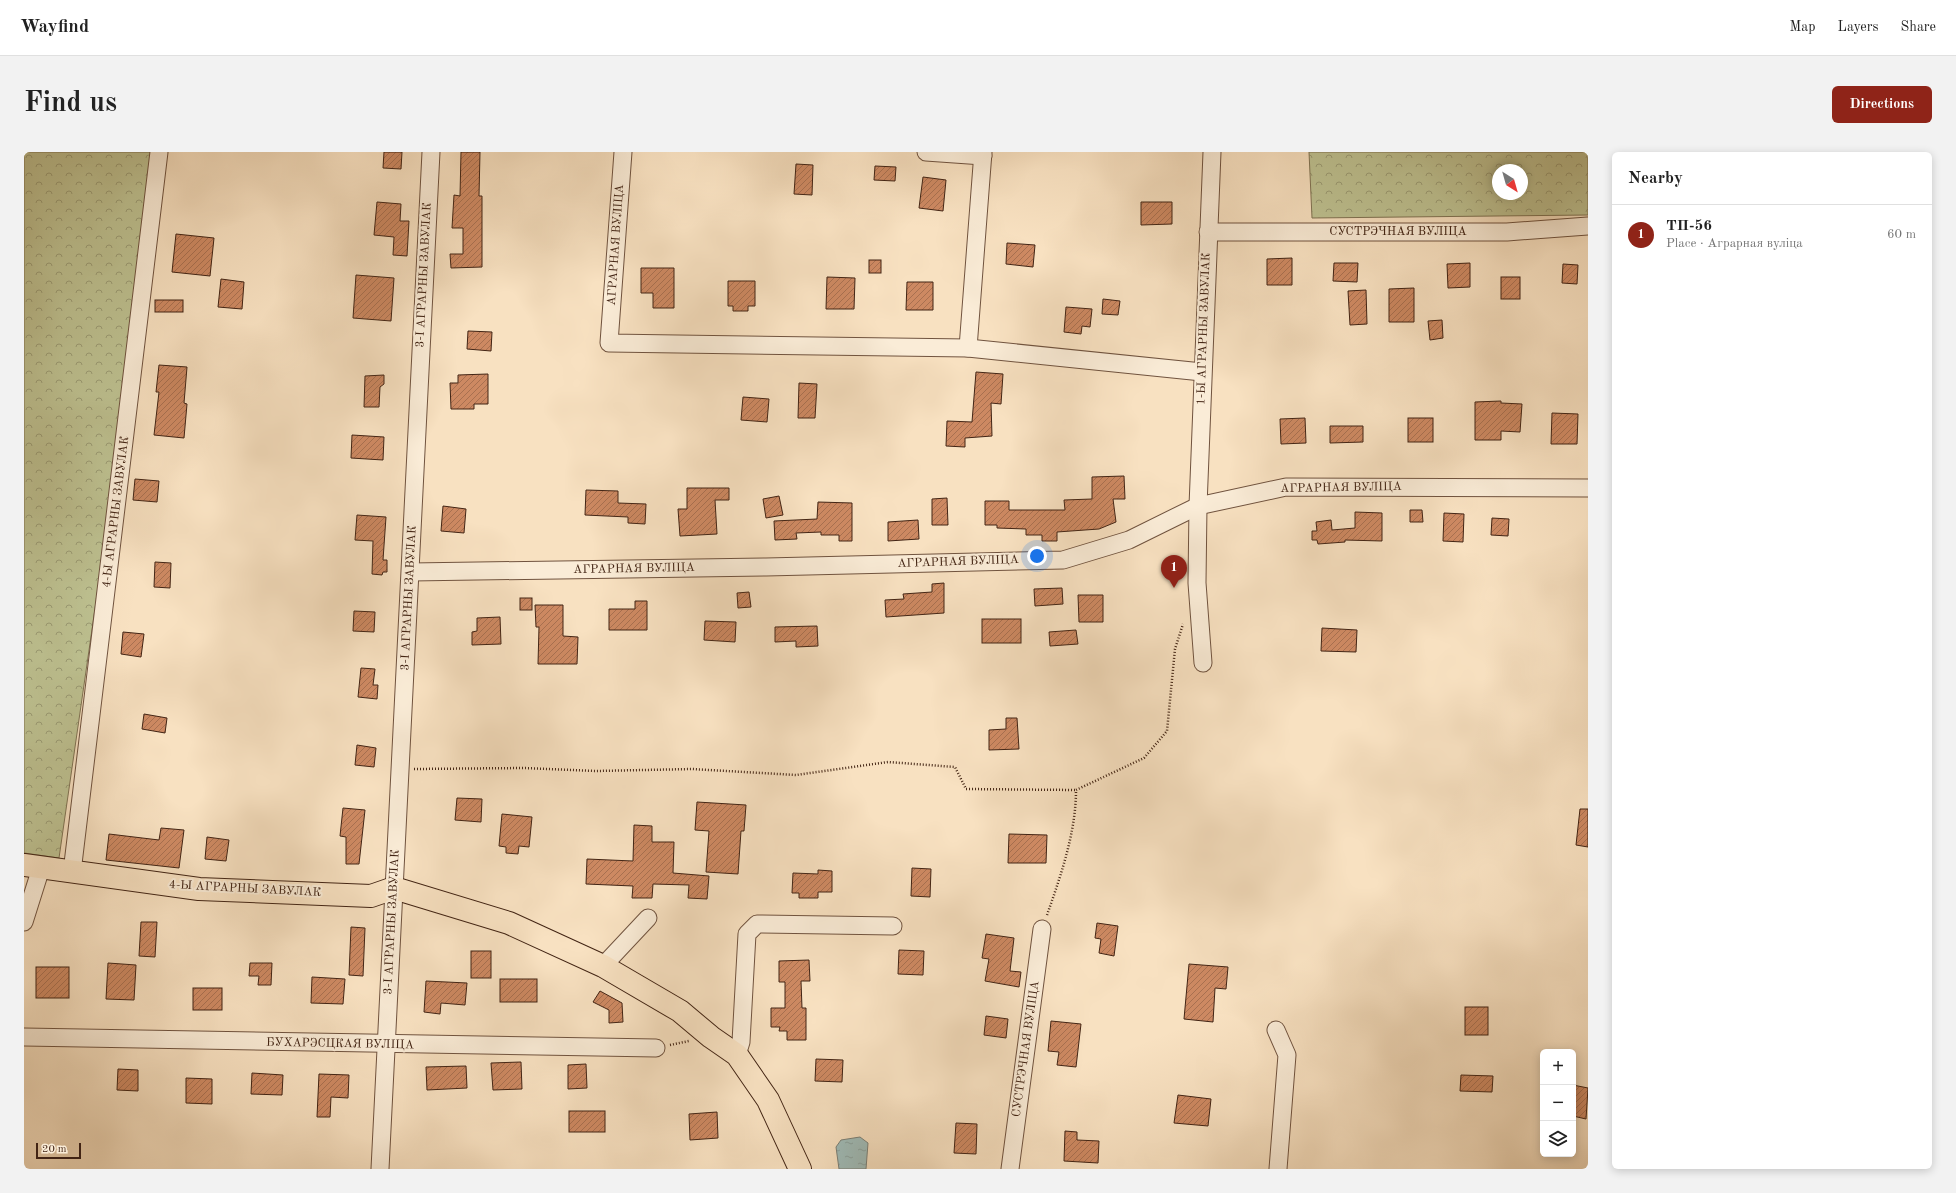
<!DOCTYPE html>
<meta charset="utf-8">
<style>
body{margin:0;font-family:"Old Standard TT",serif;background:#f2f2f2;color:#222}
.controls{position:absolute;right:12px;bottom:12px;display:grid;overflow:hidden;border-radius:6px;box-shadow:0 2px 10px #0003}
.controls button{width:36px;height:36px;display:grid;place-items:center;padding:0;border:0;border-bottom:1px solid #e0e0e0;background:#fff;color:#222;font:20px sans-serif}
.compass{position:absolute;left:1468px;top:12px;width:36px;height:36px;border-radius:50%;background:#fff;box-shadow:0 2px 10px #0003;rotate:143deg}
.scale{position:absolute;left:12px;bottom:10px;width:45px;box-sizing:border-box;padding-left:4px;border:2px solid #422414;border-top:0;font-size:11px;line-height:14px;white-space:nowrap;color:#422414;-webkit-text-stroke:3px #faecd7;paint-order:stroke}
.you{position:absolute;left:1013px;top:404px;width:14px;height:14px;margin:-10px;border:3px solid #fff;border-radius:50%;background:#1a73e8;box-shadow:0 0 0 6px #1a73e833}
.badge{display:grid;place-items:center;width:26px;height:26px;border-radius:50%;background:#8f2418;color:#fff;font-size:13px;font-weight:700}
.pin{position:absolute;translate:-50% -33px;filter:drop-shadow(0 1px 2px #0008)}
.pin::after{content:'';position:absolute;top:21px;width:14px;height:12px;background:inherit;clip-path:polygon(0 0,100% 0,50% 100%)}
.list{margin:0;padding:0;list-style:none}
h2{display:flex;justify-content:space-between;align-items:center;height:52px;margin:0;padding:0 16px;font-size:17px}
h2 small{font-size:13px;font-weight:400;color:#767676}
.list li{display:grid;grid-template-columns:26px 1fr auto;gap:12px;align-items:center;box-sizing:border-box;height:60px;padding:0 16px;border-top:1px solid #e0e0e0}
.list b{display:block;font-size:15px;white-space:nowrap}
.list p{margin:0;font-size:13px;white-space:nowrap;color:#767676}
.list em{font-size:13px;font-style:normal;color:#767676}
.icon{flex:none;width:22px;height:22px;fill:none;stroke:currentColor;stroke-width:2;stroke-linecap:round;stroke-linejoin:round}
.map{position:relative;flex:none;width:1564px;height:1017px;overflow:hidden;border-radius:6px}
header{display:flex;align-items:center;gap:24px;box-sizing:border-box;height:56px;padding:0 20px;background:#fff;border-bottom:1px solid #e0e0e0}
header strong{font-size:19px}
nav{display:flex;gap:22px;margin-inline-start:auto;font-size:14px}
.intro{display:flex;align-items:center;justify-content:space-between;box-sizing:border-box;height:96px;padding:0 24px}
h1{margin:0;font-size:28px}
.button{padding:10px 18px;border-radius:6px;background:#8f2418;color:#fff;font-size:14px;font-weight:700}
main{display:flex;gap:24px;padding:0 24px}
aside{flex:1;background:#fff;border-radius:6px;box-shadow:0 2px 10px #0003}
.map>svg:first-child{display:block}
</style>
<header>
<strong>Wayfind</strong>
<nav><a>Map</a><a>Layers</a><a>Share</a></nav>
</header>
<div class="intro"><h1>Find us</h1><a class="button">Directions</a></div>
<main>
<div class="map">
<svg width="1564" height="1017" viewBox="0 0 1564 1017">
<defs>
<pattern id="forest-crowns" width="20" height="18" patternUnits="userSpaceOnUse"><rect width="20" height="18" fill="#bec292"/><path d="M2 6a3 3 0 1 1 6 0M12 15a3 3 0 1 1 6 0" fill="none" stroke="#9c9d76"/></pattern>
<pattern id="water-ripples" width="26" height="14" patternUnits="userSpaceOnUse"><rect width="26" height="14" fill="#9fbcb9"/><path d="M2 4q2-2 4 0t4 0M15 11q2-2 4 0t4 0" fill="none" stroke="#8aa19e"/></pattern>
<pattern id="building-hatch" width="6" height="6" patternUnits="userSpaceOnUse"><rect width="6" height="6" fill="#cd8962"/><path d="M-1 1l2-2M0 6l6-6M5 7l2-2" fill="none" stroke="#a87050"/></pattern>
</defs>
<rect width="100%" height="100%" fill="#f8e1c1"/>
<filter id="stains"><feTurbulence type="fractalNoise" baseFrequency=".005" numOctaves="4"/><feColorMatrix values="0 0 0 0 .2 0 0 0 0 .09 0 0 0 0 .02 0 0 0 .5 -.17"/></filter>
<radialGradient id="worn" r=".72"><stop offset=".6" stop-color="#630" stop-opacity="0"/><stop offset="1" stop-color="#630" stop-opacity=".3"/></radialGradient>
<g fill="url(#forest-crowns)" stroke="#807353" fill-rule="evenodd">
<path d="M 0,0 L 137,0 L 35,706 L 0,701 Z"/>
<path d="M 1285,0 L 1564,0 L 1564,63 L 1288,66 ZM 1474,18 L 1498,18 L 1498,42 L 1474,42 Z"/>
</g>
<path fill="url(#water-ripples)" stroke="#7a7f77" d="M 836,985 L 844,991 L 842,1017 L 815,1017 L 812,995 L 817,988 Z"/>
<g fill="url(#building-hatch)" stroke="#422414">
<path d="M 360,0 L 378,0 L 377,17 L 359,16 Z"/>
<path d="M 437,0 L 456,0 L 455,44 L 458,44 L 458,115 L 427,116 L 426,102 L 439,102 L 439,76 L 428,76 L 430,43 L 436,44 Z"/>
<path d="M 772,12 L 789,13 L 788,43 L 770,42 Z"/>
<path d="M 851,14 L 872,15 L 871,29 L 850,28 Z"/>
<path d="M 899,25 L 922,28 L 919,59 L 895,56 Z"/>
<path d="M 353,50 L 377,52 L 376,69 L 385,69 L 383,104 L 369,103 L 370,85 L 350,83 Z"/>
<path d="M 1117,50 L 1148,50 L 1148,72 L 1117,73 Z"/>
<path d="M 152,82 L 190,86 L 186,124 L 148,120 Z"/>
<path d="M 983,91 L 1011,93 L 1009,115 L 982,112 Z"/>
<path d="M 1268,106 L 1268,133 L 1243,133 L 1243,107 Z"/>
<rect x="845" y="108" width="12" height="13"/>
<path d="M 1310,111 L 1334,111 L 1333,130 L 1309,129 Z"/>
<path d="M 1446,111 L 1446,135 L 1424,136 L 1423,112 Z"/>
<path d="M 1539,112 L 1554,113 L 1553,132 L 1538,131 Z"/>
<path d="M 617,116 L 650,116 L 650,156 L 629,156 L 629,141 L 617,141 Z"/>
<path d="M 332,123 L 370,126 L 367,169 L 329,166 Z"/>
<path d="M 803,125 L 831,126 L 830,157 L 802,157 Z"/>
<rect x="1477" y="125" width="19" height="22"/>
<path d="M 197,127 L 220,130 L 218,157 L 194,155 Z"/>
<path d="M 704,129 L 731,129 L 731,154 L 724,154 L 724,159 L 709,159 L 709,154 L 704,154 Z"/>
<path d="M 883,130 L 909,130 L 909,158 L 882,158 Z"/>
<path d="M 1390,136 L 1390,170 L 1365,170 L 1365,137 Z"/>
<path d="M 1342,138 L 1343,172 L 1326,173 L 1324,139 Z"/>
<path d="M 1079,147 L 1096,149 L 1094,163 L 1078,162 Z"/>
<rect x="131" y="148" width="28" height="12"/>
<path d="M 1042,155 L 1068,157 L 1066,175 L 1058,174 L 1057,182 L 1040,180 Z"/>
<path d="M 1418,168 L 1419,186 L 1406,188 L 1404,169 Z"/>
<path d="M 444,179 L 468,180 L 467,199 L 443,197 Z"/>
<path d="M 135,213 L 163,215 L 160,251 L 163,252 L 160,286 L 130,283 L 135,240 L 132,240 Z"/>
<path d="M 952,220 L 979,222 L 977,252 L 967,251 L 968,284 L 941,286 L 941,295 L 922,294 L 923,269 L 948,270 Z"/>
<path d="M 464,222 L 464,252 L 450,252 L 450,257 L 427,257 L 426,231 L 434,231 L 434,223 Z"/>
<path d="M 360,223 L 360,232 L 356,235 L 355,255 L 340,255 L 341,224 Z"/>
<path d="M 775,231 L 793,232 L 791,266 L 774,266 Z"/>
<path d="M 719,245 L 745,247 L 743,270 L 717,268 Z"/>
<path d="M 1477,249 L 1477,251 L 1498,252 L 1496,280 L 1477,279 L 1477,288 L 1451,288 L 1451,250 Z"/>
<path d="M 1528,261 L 1554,262 L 1553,292 L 1527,292 Z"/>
<path d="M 1281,266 L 1282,291 L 1257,292 L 1256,267 Z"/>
<rect x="1384" y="266" width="25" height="24"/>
<path d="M 1306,274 L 1339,274 L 1339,290 L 1306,291 Z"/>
<path d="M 328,283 L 360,285 L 359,308 L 327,306 Z"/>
<path d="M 1100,324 L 1101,347 L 1089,347 L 1092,370 L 1075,377 L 1033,380 L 1033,389 L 1018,389 L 1018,383 L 1002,383 L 1002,377 L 973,376 L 973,373 L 961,373 L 961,349 L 985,349 L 985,358 L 1041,358 L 1040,348 L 1068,347 L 1068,325 Z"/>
<path d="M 111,327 L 135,329 L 133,350 L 109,348 Z"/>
<path d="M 663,336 L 705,336 L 705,348 L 691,348 L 693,382 L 656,384 L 654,357 L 663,357 Z"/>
<path d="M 562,338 L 594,339 L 594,351 L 622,352 L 621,372 L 604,371 L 604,365 L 561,363 Z"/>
<path d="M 755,344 L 759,363 L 742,366 L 739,347 Z"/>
<path d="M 923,346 L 924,373 L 908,373 L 908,347 Z"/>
<path d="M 794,350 L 828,351 L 828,389 L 815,389 L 815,383 L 797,383 L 797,380 L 772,381 L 773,387 L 751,388 L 750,369 L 793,367 Z"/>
<path d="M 419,354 L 442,357 L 440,381 L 417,379 Z"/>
<path d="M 1386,358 L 1398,358 L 1399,370 L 1386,370 Z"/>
<path d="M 1331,360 L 1358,361 L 1358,389 L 1321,388 L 1321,390 L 1294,392 L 1293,388 L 1288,388 L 1288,379 L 1293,379 L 1292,370 L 1307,368 L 1308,378 L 1331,376 Z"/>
<path d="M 1420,361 L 1440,362 L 1439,390 L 1419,389 Z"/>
<path d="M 333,363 L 362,365 L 359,408 L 363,408 L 363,420 L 359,420 L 358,423 L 348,422 L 349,389 L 331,388 Z"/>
<path d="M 1468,366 L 1485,367 L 1484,384 L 1467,383 Z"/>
<path d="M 894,368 L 895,387 L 864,389 L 864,370 Z"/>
<path d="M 131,410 L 147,411 L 146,436 L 130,435 Z"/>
<path d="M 920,431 L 920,461 L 862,465 L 861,448 L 880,447 L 879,442 L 908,440 L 908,432 Z"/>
<path d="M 1038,436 L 1039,452 L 1011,454 L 1010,437 Z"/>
<path d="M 725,440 L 727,455 L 714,456 L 713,441 Z"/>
<path d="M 1054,443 L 1079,443 L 1079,470 L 1055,470 Z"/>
<rect x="496" y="446" width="12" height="12"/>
<path d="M 611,449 L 623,449 L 623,478 L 585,478 L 585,457 L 611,457 Z"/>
<path d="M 511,453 L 539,453 L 539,484 L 554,485 L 553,512 L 514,512 L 515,475 L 512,475 Z"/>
<path d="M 330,459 L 351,460 L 350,480 L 329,479 Z"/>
<path d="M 476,465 L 477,492 L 448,493 L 448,480 L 453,479 L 453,466 Z"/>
<rect x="958" y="467" width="39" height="24"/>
<path d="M 681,469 L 712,470 L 711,490 L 680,488 Z"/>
<path d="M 793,474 L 794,494 L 772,495 L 772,489 L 751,490 L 751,475 Z"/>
<path d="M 1298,476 L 1333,478 L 1332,500 L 1297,499 Z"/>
<path d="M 1052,478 L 1054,492 L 1026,494 L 1025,480 Z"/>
<path d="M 99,480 L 120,482 L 117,505 L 97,502 Z"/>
<path d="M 337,516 L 351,517 L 349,533 L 354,533 L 353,547 L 334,545 Z"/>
<path d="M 120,562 L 143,566 L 141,581 L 118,577 Z"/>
<path d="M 982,566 L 993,566 L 995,597 L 965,598 L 965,578 L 982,577 Z"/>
<path d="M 333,593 L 352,596 L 350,615 L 331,613 Z"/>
<path d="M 433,646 L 458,647 L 457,670 L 431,668 Z"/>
<path d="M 673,650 L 722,653 L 720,679 L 717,679 L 714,722 L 682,720 L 685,679 L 671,678 Z"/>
<path d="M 319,656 L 341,658 L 335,712 L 322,712 L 322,685 L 316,684 Z"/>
<path d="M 1556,657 L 1564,657 L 1564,695 L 1552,693 Z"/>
<path d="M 478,662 L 508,665 L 505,695 L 495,694 L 494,702 L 482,701 L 482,695 L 475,694 Z"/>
<path d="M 610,673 L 628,674 L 628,690 L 650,690 L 649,721 L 685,724 L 683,747 L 664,746 L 665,733 L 629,732 L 628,746 L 608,746 L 609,734 L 562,732 L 563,707 L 609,709 Z"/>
<path d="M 137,676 L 160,678 L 155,716 L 82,708 L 85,682 L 135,688 Z"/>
<path d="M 985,682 L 1023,683 L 1022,711 L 984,711 Z"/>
<path d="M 183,685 L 205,688 L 202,709 L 181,707 Z"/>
<path d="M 888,716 L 907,717 L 906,745 L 887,744 Z"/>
<path d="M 794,718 L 808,719 L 808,740 L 794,740 L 794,746 L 775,746 L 775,741 L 768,741 L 769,721 L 794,722 Z"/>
<path d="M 117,770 L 133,770 L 131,805 L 115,804 Z"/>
<path d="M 1073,771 L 1094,774 L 1090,804 L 1075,801 L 1077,787 L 1071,786 Z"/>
<path d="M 327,775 L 341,776 L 339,824 L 325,823 Z"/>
<path d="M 962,782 L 990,786 L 986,819 L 997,820 L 995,835 L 961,829 L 965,807 L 958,806 Z"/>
<path d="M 875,798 L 900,799 L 899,823 L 874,822 Z"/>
<rect x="447" y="799" width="20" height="27"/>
<path d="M 785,808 L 786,829 L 777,829 L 778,856 L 782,856 L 782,888 L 763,888 L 763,879 L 755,879 L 756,875 L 747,875 L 747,856 L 761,856 L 761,830 L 755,830 L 755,809 Z"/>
<path d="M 84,811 L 112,813 L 110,848 L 82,847 Z"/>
<path d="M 226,811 L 248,811 L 247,833 L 234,833 L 235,824 L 225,824 Z"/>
<path d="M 1165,812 L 1204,815 L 1202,837 L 1191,836 L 1189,870 L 1160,867 Z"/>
<rect x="12" y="815" width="33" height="31"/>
<path d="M 288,825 L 321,827 L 319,852 L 287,851 Z"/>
<rect x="476" y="827" width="37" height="23"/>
<path d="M 402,829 L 443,831 L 441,853 L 417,851 L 416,862 L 400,860 Z"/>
<rect x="169" y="836" width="29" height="22"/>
<path d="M 576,839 L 598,851 L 599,870 L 585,871 L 585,858 L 569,850 Z"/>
<rect x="1441" y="855" width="23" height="28"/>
<path d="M 962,864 L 984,867 L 982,886 L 960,883 Z"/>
<path d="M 1027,869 L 1057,872 L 1052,915 L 1033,913 L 1035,900 L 1024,899 Z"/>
<path d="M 792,907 L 819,908 L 818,930 L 791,929 Z"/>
<path d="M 497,910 L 498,937 L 469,938 L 467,911 Z"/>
<path d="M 562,912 L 563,936 L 544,937 L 544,913 Z"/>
<path d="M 442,914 L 443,936 L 403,938 L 402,915 Z"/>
<path d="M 94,917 L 114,918 L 114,939 L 93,938 Z"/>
<path d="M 228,921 L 259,923 L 258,943 L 227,942 Z"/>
<path d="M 295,922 L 325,923 L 324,946 L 307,945 L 306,965 L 293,965 Z"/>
<path d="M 1437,923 L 1469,924 L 1468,940 L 1436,939 Z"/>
<path d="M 162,926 L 188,927 L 188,952 L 162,951 Z"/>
<path d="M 1549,933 L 1564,936 L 1562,967 L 1549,964 Z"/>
<path d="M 1154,943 L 1187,947 L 1184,974 L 1150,971 Z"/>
<rect x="545" y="959" width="36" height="21"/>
<path d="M 693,960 L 694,986 L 666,988 L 665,962 Z"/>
<path d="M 932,971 L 953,972 L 952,1002 L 930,1001 Z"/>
<path d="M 1041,979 L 1053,980 L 1053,988 L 1075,989 L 1074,1011 L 1040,1009 Z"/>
</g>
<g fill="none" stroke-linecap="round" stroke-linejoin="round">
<defs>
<g id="minor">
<path d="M 599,0 L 585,191 L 944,196 L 1178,220"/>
<path d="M 902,0 L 959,4"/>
<path d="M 1184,80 L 1483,80 L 1564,74"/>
<path d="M 944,196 L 959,0"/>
<path d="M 387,420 L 742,415 L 1039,408 L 1105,388 L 1174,354 L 1262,335 L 1564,336"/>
<path d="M 1179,511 L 1173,431 L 1174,354 L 1188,0"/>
<path d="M 48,720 L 135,0"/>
<path d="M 0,770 L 17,716"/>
<path d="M 579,814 L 624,766"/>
<path d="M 1252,878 L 1263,903 L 1254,1017"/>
<path d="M 0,885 L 632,896"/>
<path d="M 713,903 L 717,890 L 723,782 L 733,772 L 869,774"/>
<path d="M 356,1017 L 407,0"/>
<path d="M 986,1017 L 1018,777"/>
</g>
<path id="major" d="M 0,713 L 175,737 L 347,744 L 370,736 L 485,771 L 579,814 L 656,859 L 687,885 L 713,903 L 744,948 L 776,1017"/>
</defs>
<use href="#minor" stroke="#70533f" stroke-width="19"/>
<use href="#major" stroke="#422414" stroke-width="24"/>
<g stroke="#422414" stroke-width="2.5" stroke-dasharray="1 2" stroke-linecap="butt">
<path d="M 390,617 L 500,616 L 572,619 L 668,617 L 772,623 L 864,610 L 931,615 L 942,637 L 1052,638"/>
<path d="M 1023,763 C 1037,723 1052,680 1052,638 L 1120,606 L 1143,579 L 1151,497 L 1159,472"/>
<path d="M 646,893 L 665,889"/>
</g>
<use href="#minor" stroke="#faecd7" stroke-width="17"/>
<use href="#major" stroke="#f8e1c1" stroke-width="22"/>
</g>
<g text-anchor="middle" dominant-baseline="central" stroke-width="4" stroke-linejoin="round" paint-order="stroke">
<g font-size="12" fill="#422414" stroke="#faecd7">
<text x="1374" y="80">СУСТРЭЧНАЯ ВУЛІЦА</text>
<text transform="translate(592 93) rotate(-86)">АГРАРНАЯ ВУЛІЦА</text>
<text transform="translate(400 123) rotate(-87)">3-І АГРАРНЫ ЗАВУЛАК</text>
<text transform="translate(1180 177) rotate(-88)">1-Ы АГРАРНЫ ЗАВУЛАК</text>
<text transform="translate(1317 336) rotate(-1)">АГРАРНАЯ ВУЛІЦА</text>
<text transform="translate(92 360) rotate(-83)">4-Ы АГРАРНЫ ЗАВУЛАК</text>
<text transform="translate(934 410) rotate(-2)">АГРАРНАЯ ВУЛІЦА</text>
<text transform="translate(610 417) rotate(-1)">АГРАРНАЯ ВУЛІЦА</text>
<text transform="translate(385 446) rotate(-87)">3-І АГРАРНЫ ЗАВУЛАК</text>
<text transform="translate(221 737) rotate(3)">4-Ы АГРАРНЫ ЗАВУЛАК</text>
<text transform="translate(368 770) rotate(-87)">3-І АГРАРНЫ ЗАВУЛАК</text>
<text transform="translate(316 892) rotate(1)">БУХАРЭСЦКАЯ ВУЛІЦА</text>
<text transform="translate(1002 897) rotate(-82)">СУСТРЭЧНАЯ ВУЛІЦА</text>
</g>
</g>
<rect width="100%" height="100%" filter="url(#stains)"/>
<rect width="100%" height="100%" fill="url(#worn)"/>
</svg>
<div class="controls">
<button>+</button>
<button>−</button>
<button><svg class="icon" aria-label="layers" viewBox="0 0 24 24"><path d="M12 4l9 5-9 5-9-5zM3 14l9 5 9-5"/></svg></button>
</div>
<svg class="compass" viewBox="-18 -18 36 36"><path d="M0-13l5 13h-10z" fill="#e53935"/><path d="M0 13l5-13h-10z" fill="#767676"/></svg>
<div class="scale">20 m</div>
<div class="you"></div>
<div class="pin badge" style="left:1150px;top:436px">1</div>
</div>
<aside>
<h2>Nearby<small></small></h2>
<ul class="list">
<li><span class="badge">1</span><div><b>ТП-56</b><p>Place · Аграрная вуліца</p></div><em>60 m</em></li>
</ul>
</aside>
</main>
